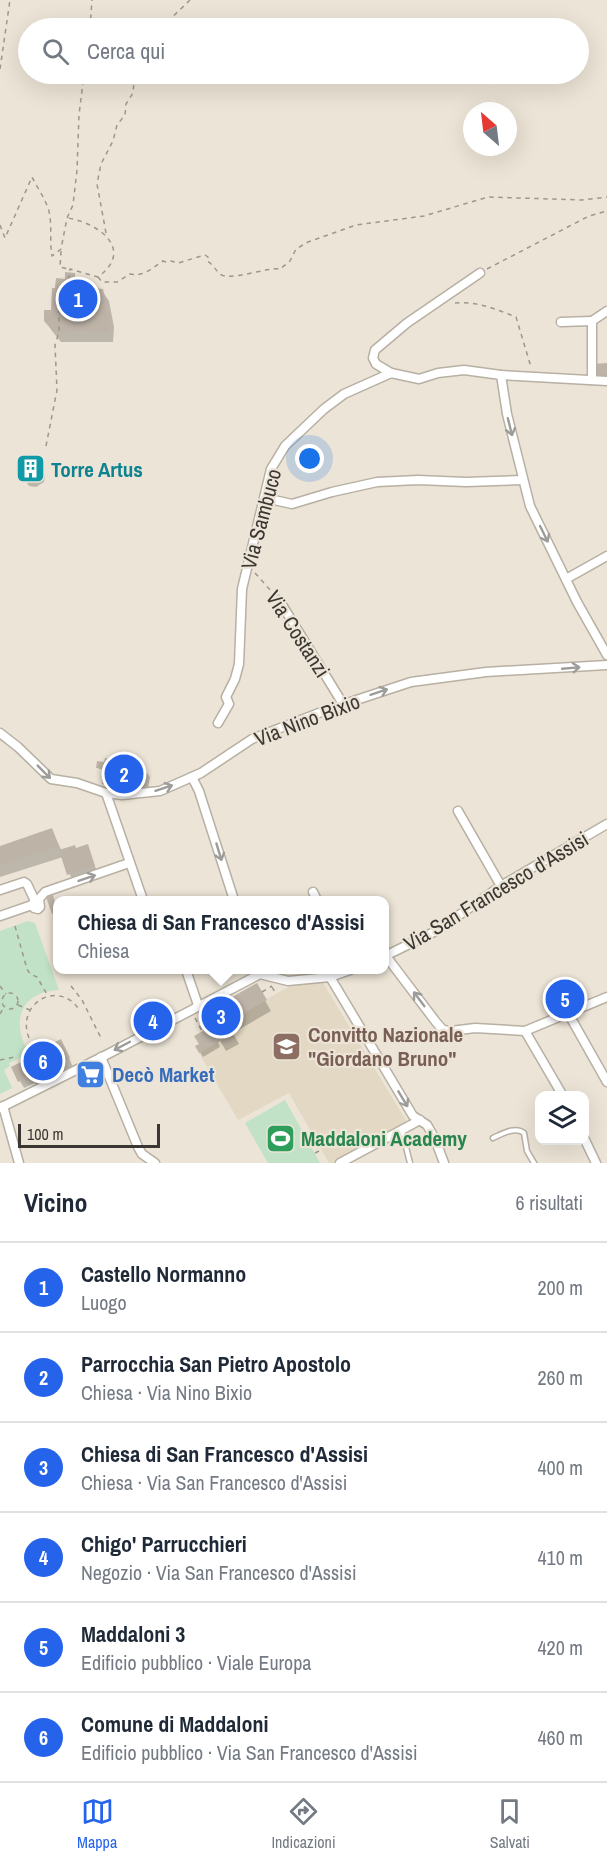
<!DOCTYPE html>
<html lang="it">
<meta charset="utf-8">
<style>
body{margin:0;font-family:"Archivo Narrow",sans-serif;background:#f6f6f7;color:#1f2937}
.controls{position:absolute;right:18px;bottom:18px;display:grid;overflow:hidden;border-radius:12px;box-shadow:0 6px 24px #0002}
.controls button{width:54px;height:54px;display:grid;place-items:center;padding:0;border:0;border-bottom:2px solid #e0e1e3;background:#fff;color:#1f2937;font:30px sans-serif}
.compass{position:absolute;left:463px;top:102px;width:54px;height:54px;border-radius:50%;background:#fff;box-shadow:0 6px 24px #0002;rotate:332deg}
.scale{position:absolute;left:18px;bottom:15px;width:142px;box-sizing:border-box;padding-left:6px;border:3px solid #3b3833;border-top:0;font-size:16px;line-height:21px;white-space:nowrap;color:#3b3833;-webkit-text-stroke:4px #ece4d6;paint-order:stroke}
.you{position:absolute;left:310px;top:459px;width:21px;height:21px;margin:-15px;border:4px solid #fff;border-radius:50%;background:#1a73e8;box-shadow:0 0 0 9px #1a73e833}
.badge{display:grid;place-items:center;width:39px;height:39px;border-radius:50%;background:#2563eb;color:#fff;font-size:20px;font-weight:700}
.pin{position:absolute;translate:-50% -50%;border:3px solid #fff;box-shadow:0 2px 6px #0006}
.popup{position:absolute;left:53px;top:896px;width:336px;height:78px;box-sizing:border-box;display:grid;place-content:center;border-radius:12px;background:#fff;filter:drop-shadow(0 2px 4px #0005);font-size:20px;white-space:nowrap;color:#747a83}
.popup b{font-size:22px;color:#1f2937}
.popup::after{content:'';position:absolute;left:50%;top:100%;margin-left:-12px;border:12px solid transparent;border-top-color:#fff}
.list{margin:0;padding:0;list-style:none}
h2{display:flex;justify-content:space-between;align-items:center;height:78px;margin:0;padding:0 24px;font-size:26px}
h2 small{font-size:20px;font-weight:400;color:#747a83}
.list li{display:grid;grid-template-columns:39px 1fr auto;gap:18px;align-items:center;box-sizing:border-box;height:90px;padding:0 24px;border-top:2px solid #e0e1e3}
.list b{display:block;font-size:22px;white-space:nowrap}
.list p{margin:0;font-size:20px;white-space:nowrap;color:#747a83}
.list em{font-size:20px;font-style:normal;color:#747a83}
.icon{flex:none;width:33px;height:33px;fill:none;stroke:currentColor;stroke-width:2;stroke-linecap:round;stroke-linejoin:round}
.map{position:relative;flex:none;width:607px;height:1163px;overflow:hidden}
.search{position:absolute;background:#fff;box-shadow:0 6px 24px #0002;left:18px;right:18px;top:18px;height:66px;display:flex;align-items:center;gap:15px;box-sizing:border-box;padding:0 21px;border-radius:33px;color:#747a83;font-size:22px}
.sheet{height:618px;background:#fff}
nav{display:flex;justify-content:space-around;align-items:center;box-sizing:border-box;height:84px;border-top:2px solid #e0e1e3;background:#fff;font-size:16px;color:#747a83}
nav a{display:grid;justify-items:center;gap:3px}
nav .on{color:#2563eb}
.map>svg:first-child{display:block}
</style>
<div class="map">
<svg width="607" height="1163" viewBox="0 0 607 1163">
<rect width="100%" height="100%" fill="#ece4d6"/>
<path fill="#e3d8c3" d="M 322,981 L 407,1122 L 335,1163 L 329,1163 L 289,1093 L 238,1120 L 199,1053 L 234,1033 L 228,1022 L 279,992 L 299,982 Z"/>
<g fill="#c1e2c6">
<path d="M 28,921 L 35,923 L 59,990 C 37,991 18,1002 20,1027 C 20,1036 25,1045 29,1054 L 9,1063 L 10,1066 L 4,1070 L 12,1088 L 0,1094 L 0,931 Z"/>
<path d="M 285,1100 L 320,1163 L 268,1163 L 245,1123 Z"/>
</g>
<g fill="#0003">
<path d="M 74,274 L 80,288 L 102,291 L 109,301 L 114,327 L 113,342 L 61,342 L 52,331 L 45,320 L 52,311 L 66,280 Z"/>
<path d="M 25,460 L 34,460 L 45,476 L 44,482 L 36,487 L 29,486 L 20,472 L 20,465 Z"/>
<path d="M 138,763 L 141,769 L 145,770 L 150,777 L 148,789 L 136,788 L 135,794 L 108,792 L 104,784 L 105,770 L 99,769 L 98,768 Z"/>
<path d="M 51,830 L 62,851 L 76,850 L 87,846 L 98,874 L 73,882 L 63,857 L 0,877 L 0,847 Z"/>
<path d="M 256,985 L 271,1011 L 233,1033 L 239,1044 L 226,1051 L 219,1039 L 217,1040 L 220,1047 L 203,1057 L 197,1047 L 212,1027 L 227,1002 Z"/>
<path d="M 65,1049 L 73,1067 L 56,1075 L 53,1071 L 45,1075 L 48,1081 L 37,1087 L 35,1083 L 24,1088 L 20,1081 Z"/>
</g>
<g fill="#beb3a7">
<path d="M 65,272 L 75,273 L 75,286 L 103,289 L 109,316 L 108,332 L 54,332 L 44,321 L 44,310 L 51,310 L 52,288 L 55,288 L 56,278 L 65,279 Z"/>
<path d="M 607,363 L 607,376 L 595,376 L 594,364 Z"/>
<circle cx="30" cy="469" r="11"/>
<path d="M 105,758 L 139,762 L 138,768 L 146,768 L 145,782 L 132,780 L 132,787 L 102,784 L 104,768 L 96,768 L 97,761 L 104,762 Z"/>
<path d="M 52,828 L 59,846 L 0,865 L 0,846 Z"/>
<path d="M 88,844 L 95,866 L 67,875 L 59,850 L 75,845 L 76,848 Z"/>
<path d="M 53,895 L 55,903 L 58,902 L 58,912 L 52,914 L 46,897 Z"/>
<path d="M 257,983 L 267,1000 L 228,1022 L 235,1033 L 199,1053 L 195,1046 L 199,1044 L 194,1036 L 210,1027 L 201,1010 L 225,996 L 227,1000 Z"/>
<path d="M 61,1039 L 70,1058 L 50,1069 L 48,1064 L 42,1067 L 45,1073 L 32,1080 L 30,1076 L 18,1082 L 11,1067 L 21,1062 L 20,1060 Z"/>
</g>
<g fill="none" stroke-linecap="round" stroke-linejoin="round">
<defs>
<g id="service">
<path d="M 402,1131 L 410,1163"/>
<path d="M 493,1138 C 502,1134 515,1126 524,1133 L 527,1151 L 534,1163"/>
</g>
<g id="minor">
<path d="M 592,321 L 607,311"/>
<path d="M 561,322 L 592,321"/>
<path d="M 391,373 L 376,364 L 373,358 L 375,350 L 407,323 L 480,273"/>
<path d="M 501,375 L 507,414 L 530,506 L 577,602 L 607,655"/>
<path d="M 592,380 L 592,321"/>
<path d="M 265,498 L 292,504 L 332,492 L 377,482 L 418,480 L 466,482 L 523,480"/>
<path d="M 566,579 L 607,556"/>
<path d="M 279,600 L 343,704"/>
<path d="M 218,723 L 229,704 L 226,697 L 235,679 L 239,664 L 242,589 L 271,469 L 285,446 L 324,409 L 344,394 L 391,373 L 419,379 L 438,373 L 464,370 L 501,375 L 607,381"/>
<path d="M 0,733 L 18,747 L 51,779 L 77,783 L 106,793 L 122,795 L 160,791 L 201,773 L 252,739 L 329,709 L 411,682 L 486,672 L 607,665"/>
<path d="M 192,777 L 199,791 L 234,900"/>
<path d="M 106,793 L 143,900"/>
<path d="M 458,811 L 501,886"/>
<path d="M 0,890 L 24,882 L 27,884 L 35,901"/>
<path d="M 313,892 L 317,900"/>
<path d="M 39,902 L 35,901 L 33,903 L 34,908 L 38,909 L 40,907 L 39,899 L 45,892 L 129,863"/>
<path d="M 0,916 L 32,905"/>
<path d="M 385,956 L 436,931 L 501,886 L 607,824"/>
<path d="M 386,956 L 436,1022 L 443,1030 L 451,1031 L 475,1028 L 525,1031 L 607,997"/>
<path d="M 186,970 L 198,1005"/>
<path d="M 330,977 L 413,1116 L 427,1125 L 435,1139 L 444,1163"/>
<path d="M 568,1013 L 607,1082"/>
<path d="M 525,1031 L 563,1096"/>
<path d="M 101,1057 L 138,1147 L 142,1154 L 155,1163"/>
<path d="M 3,1106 L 19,1163"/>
<path d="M 0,1108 L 108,1054 L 260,974 L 288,981 L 330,977 L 350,970"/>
<path d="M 584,1138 L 596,1163"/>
<path d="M 340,1163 L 420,1120"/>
</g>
</defs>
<use href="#service" stroke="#b7b0a3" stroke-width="7"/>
<use href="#minor" stroke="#b7b0a3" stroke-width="11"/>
<g stroke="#9d978d" stroke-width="1.5" stroke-dasharray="4.5 4.5" stroke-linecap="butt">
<path d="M 90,28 L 92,0"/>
<path d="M 161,28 L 190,0"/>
<path d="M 0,69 L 10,0"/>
<path d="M 0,225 L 5,238 L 32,177 C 37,187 44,197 48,208 C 53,223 49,240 52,256 L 61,249 L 67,218 L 73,205 L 77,170 L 79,115 L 84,74"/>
<path d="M 106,233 L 97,184 L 101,164 L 113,141 L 117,125 L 125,115 L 126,104 L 133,93 L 134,82 L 142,74"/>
<path d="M 61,251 L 60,267 L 69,269"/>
<path d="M 487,269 L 589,216 L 607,211"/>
<path d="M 98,277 L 102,282 L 117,282 L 130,274 C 144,277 152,268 163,261 L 166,262 L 171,261 L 178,263 L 205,255 L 208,257 L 207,261 C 214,265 215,270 220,274 C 228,282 267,267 280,269 L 290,261 L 296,249 L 308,242 L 356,225 L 424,216 L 488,197 L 582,200 L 607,197"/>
<path d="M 455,303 C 476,301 496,309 516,317 L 531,367"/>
<path d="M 46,446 L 57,390 L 55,345 L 59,332 L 59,297 L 68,285 L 70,269 L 98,277 C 135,250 99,223 68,218"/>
<path d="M 255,573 L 272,592"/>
<path d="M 15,926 L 27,969 L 30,974 L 37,977 L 48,996"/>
<path d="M 0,986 L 6,994"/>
<path d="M 71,986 L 82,1000 L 102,1040"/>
<path d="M 272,987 L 276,994"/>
<path d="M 262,992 L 272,986"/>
<circle cx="10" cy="1001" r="8"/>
<path d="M 18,1005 L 30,1010"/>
<path d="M 0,1014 L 4,1007"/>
<path d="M 195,1018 L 202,1031"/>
<path d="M 29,1038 C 15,1003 60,978 80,1011"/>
<path d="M 0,1060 L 15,1057"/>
<path d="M 315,1153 L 321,1150"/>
</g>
<use href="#service" stroke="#fff" stroke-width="4"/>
<use href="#minor" stroke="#fff" stroke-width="8"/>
</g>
<defs><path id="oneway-shaft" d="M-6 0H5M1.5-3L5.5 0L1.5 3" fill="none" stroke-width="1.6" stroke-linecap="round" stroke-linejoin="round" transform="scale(1.5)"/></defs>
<g stroke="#9d9c99">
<use href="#oneway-shaft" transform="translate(510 427) rotate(76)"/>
<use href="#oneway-shaft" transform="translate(544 534) rotate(64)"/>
<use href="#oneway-shaft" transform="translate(571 668) rotate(-5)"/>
<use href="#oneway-shaft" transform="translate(379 692) rotate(-18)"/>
<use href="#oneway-shaft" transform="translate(44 772) rotate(45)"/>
<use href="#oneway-shaft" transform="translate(164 788) rotate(-18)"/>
<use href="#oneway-shaft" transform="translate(219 852) rotate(73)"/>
<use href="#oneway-shaft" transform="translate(87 878) rotate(-19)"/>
<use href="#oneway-shaft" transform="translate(419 999) rotate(-127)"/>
<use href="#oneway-shaft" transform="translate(122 1046) rotate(152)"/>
<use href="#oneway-shaft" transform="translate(403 1099) rotate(59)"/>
</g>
<defs>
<symbol id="building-square" viewBox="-11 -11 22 22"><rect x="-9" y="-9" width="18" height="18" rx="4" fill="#0f9aa8" stroke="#ece4d6"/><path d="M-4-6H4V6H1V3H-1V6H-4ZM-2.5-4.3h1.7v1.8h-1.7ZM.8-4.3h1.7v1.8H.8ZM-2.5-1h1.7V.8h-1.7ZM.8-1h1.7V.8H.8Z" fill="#fff"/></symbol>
<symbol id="school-square" viewBox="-11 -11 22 22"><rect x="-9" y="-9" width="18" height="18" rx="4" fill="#8d6e63" stroke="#ece4d6"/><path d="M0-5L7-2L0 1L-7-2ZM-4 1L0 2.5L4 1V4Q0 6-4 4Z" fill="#fff"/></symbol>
<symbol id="supermarket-square" viewBox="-11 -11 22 22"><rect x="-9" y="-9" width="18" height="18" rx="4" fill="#3f7fe0" stroke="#ece4d6"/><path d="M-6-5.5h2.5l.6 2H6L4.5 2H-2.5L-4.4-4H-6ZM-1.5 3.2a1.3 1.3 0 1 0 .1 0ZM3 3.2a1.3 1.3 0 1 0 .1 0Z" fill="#fff"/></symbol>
<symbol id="stadium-square" viewBox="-11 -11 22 22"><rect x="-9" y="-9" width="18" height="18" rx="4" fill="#2e9e5b" stroke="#ece4d6"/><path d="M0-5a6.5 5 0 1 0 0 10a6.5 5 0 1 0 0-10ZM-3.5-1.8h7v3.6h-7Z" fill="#fff"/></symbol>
</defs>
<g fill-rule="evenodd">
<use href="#building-square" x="14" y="452" width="33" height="33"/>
<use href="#school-square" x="270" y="1030" width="33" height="33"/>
<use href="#supermarket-square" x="74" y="1058" width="33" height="33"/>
<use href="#stadium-square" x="264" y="1122" width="33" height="33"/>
</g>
<g text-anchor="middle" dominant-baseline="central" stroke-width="4.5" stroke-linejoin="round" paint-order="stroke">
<g font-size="21" font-weight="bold" fill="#0d838f" stroke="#ece4d6" text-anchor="start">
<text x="51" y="469">Torre Artus</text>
</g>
<g font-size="21" fill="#3b3833" stroke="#ece4d6">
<text transform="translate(261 519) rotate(-75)">Via Sambuco</text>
<text transform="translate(298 634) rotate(57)">Via Costanzi</text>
<text transform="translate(307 720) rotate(-21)">Via Nino Bixio</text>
<text transform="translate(496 891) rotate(-31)">Via San Francesco d'Assisi</text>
</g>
<g font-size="21" font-weight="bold" fill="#785e54" stroke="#ece4d6" text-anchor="start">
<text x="308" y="1034">Convitto Nazionale<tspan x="308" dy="24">"Giordano Bruno"</tspan></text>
</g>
<g font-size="21" font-weight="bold" fill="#366cbe" stroke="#ece4d6" text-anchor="start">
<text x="112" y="1074">Decò Market</text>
</g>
<g font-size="21" font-weight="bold" fill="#27864d" stroke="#ece4d6" text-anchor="start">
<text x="301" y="1138">Maddaloni Academy</text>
</g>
</g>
</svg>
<div class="controls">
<button><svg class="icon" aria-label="layers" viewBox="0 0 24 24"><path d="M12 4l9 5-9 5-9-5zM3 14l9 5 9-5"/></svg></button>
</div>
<svg class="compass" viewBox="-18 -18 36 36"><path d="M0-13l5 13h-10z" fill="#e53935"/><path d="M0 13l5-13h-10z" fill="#747a83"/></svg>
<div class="scale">100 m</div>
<div class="you"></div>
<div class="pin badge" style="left:78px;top:299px">1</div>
<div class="pin badge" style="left:124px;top:774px">2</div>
<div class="pin badge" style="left:221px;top:1016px">3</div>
<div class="popup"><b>Chiesa di San Francesco d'Assisi</b>Chiesa</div>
<div class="pin badge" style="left:153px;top:1021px">4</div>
<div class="pin badge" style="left:565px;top:999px">5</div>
<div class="pin badge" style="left:43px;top:1061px">6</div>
<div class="search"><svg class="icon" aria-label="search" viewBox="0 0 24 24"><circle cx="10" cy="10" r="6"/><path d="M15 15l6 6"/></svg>Cerca qui</div>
</div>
<section class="sheet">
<h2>Vicino<small>6 risultati</small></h2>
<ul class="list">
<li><span class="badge">1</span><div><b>Castello Normanno</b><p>Luogo</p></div><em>200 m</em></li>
<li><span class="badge">2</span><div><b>Parrocchia San Pietro Apostolo</b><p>Chiesa · Via Nino Bixio</p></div><em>260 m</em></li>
<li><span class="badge">3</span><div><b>Chiesa di San Francesco d'Assisi</b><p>Chiesa · Via San Francesco d'Assisi</p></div><em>400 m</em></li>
<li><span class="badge">4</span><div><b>Chigo' Parrucchieri</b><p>Negozio · Via San Francesco d'Assisi</p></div><em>410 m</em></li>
<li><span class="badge">5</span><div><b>Maddaloni 3</b><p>Edificio pubblico · Viale Europa</p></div><em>420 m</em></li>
<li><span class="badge">6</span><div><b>Comune di Maddaloni</b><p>Edificio pubblico · Via San Francesco d'Assisi</p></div><em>460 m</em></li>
</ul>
</section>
<nav>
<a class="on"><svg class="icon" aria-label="map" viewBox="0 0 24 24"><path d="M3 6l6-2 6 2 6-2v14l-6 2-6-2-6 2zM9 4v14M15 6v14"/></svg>Mappa</a>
<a><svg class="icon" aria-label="directions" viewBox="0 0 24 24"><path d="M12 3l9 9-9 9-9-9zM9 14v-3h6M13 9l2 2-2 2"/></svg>Indicazioni</a>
<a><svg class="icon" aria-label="saved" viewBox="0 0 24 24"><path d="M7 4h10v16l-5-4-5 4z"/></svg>Salvati</a>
</nav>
